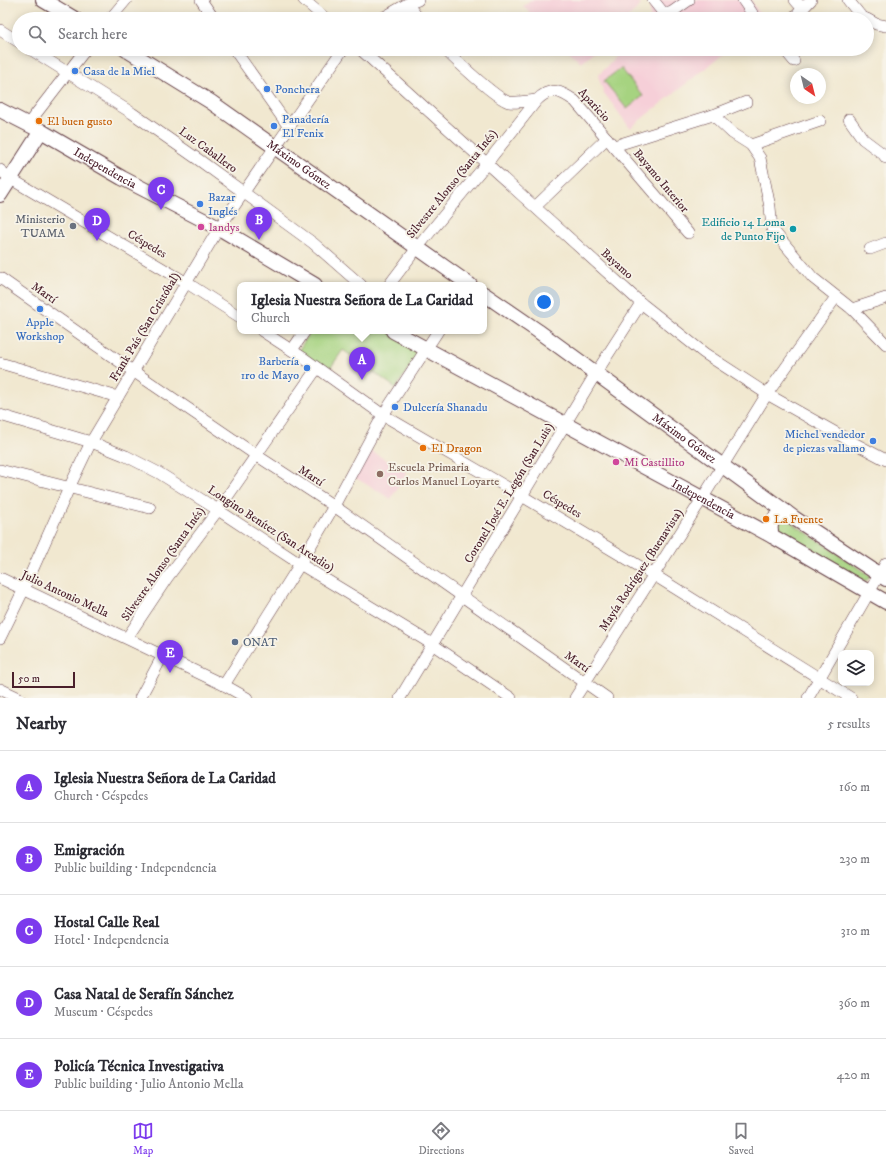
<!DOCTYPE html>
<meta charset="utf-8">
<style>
body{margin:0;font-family:"IM FELL DW Pica",serif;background:#f2f2f3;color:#2b2b33}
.controls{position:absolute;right:12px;bottom:12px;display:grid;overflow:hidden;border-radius:8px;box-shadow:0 2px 10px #0003}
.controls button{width:36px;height:36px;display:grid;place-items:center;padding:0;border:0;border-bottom:1px solid #e1e1e2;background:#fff;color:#2b2b33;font:20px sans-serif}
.compass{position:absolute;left:790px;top:68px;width:36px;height:36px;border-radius:50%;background:#fff;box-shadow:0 2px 10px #0003;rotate:145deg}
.scale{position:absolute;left:12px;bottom:10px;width:63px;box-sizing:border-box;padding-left:4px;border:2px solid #4a1f2b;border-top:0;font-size:11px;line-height:14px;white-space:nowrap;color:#4a1f2b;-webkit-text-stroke:3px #f7f3e8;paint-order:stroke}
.you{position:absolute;left:544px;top:302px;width:14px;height:14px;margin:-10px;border:3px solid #fff;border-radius:50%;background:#1a73e8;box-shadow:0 0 0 6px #1a73e833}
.badge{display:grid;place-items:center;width:26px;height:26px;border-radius:50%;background:#7c3aed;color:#fff;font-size:13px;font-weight:700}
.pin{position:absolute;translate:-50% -33px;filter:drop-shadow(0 1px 2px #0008)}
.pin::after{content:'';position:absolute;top:21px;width:14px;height:12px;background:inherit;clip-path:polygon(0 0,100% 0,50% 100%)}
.popup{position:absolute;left:237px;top:282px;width:250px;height:52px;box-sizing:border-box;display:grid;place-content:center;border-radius:8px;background:#fff;filter:drop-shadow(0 1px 3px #0005);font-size:13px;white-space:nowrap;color:#7c7c81}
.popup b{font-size:15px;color:#2b2b33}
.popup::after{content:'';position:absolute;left:50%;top:100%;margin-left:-8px;border:8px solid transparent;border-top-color:#fff}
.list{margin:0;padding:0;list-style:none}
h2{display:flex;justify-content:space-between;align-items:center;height:52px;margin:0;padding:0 16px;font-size:17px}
h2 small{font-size:13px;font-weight:400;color:#7c7c81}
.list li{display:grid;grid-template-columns:26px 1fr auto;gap:12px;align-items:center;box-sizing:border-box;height:72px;padding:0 16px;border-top:1px solid #e1e1e2}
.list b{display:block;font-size:15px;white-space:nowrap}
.list p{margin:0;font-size:13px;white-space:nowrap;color:#7c7c81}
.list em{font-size:13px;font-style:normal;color:#7c7c81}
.icon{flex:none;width:22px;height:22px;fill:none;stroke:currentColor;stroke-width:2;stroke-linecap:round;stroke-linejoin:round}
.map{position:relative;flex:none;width:886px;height:698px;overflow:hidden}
.search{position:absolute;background:#fff;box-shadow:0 2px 10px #0003;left:12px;right:12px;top:12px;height:44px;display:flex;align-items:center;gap:10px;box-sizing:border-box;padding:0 14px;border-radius:22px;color:#7c7c81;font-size:15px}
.sheet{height:412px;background:#fff}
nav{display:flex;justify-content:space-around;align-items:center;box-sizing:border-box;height:56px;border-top:1px solid #e1e1e2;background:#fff;font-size:11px;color:#7c7c81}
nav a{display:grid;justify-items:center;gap:2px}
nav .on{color:#7c3aed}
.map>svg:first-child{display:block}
</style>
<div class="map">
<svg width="886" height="698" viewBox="0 0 886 698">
<rect width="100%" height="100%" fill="#f7f3e8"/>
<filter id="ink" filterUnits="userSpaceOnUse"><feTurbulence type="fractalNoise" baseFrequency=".025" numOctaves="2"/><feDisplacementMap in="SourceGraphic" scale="8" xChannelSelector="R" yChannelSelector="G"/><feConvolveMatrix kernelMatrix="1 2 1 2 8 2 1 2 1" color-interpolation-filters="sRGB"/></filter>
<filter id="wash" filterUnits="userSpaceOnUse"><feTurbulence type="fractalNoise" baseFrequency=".012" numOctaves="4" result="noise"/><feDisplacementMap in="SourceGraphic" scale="16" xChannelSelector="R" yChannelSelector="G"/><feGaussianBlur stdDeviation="0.9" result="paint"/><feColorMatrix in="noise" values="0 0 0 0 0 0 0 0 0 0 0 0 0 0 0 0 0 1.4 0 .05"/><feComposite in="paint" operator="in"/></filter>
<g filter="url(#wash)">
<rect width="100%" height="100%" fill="#f1e8d0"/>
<g fill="#f6cfd8">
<path d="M 531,0 L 636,0 L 641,5 L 626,19 L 536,19 L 523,6 Z"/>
<path d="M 656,0 L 751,0 L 763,19 L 650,19 L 650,4 Z"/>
<path d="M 567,49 L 596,49 L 581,63 Z"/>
<path d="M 622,49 L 730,49 L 630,128 L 604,93 L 598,76 Z"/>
<path d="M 369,450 L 407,472 L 391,499 L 354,477 Z"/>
</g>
<g fill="#a6d380" stroke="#787956">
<path d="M 621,68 L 643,96 L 627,109 L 604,81 Z"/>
<path d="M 311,331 L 386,331 L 415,347 L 418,353 L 396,388 L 343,350 L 328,371 L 298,351 Z"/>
<path d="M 785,518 L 870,576 C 868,580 867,581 862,581 L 776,534 L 776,524 Z"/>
</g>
</g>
<g filter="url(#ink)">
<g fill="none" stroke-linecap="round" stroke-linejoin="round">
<defs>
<g id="minor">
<path d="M 201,0 L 214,19"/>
<path d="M 304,0 L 326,19"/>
<path d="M 653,0 L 661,10 L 666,14 L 672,12 L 689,0"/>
<path d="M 743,0 L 752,13 L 752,19"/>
<path d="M 795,0 L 803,9"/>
<path d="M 848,0 L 860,15 L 866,19"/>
<path d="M 407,4 L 419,19"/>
<path d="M 110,19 L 126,0"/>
<path d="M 381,19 L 407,4 L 418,0"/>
<path d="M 793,19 L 811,0"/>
<path d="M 867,19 L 876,24 L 886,26"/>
<path d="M 0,30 L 19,42"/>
<path d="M 30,49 L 132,113 L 199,160 L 313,243 L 361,285"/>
<path d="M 234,49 L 289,127"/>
<path d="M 360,49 L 641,303 L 704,353 L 767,394 L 854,443 L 886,460"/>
<path d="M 445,49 C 454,59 498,100 509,102 C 517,103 528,101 537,100"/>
<path d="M 784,49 L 794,61"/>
<path d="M 713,115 L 732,133 L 751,145 L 760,158 L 770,207 L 772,229 L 813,278 L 852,309 L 886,344"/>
<path d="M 849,119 L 863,139 L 883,154 L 886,158"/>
<path d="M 28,124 L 86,49"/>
<path d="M 751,145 L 820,121"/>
<path d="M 614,146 L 713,115 L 746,102"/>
<path d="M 0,170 L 11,179 L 187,283 L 240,317"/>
<path d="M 535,207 L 607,138"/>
<path d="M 870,249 L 886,243"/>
<path d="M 0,278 L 133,371 L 256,455 L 334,506 L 607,698"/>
<path d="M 389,285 L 417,248 L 487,163 L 537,100 C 551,86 561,91 575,101 L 688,233"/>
<path d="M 852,309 L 886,298"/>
<path d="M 262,331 L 302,357 L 383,415 L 522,496 L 654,575 L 851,698"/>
<path d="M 292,350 L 305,331"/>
<path d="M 0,363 L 118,397"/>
<path d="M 0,415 L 91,442 L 126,456 L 159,473 L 218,510 L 300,564 L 432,644 L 511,698"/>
<path d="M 0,470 L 150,508"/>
<path d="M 0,578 L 224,685 L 247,698"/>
<path d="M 0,638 L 24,589 L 69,488 L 91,442 L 219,228 L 343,49"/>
<path d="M 127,638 L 167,578 L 218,510 L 317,368"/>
<path d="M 224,685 L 300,564 L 334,506 L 383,415 L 438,331"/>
<path d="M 0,689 L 19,698"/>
<path d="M 140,698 L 163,655"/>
<path d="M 400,698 L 596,373 L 641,303"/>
<path d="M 575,698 L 702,499 L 767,394 L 836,297"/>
<path d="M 808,698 L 886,563"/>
</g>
<g id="major">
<path d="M 43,0 L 75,19"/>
<path id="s1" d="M 125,49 L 211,102 L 470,285"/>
<path id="s2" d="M 0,110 L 41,131 L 122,178 L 219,228 L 315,285"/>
<path d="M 0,195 L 41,131"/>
<path id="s3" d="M 484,294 L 538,331 L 794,518 L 886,579"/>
<path id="s4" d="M 393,331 L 772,536 L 886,602"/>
<path d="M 772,536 C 768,523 773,517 786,512"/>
</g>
</defs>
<use href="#minor" stroke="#633d44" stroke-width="12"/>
<use href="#major" stroke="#633d44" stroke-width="16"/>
<use href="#minor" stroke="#fff" stroke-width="11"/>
<use href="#major" stroke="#fff" stroke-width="14"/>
</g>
</g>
<g fill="#3f7fe0" stroke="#f7f3e8" stroke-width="1.5">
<circle cx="75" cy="71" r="4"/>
<circle cx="267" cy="89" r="4"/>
<circle cx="274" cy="126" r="4"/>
<circle cx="200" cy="204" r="4"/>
<circle cx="40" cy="309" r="4"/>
<circle cx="307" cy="368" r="4"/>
<circle cx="395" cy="407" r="4"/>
<circle cx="873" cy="441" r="4"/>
</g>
<g fill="#e8710a" stroke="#f7f3e8" stroke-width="1.5">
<circle cx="39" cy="121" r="4"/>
<circle cx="423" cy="448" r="4"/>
<circle cx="766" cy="519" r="4"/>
</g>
<circle fill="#6b7280" stroke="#f7f3e8" stroke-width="1.5" cx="73" cy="226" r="4"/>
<g fill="#d1479c" stroke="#f7f3e8" stroke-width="1.5">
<circle cx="201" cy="227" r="4"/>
<circle cx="616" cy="462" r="4"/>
</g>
<circle fill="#0f9aa8" stroke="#f7f3e8" stroke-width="1.5" cx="793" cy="229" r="4"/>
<circle fill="#8d6e63" stroke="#f7f3e8" stroke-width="1.5" cx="380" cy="474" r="4"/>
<circle fill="#5c6f8a" stroke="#f7f3e8" stroke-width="1.5" cx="235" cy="642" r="4"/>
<g text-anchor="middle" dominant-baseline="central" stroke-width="3.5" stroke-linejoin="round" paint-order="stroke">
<g font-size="12" fill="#366cbe" stroke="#f7f3e8" text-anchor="start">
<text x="83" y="71">Casa de la Miel</text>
<text x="275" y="89">Ponchera</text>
<text x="282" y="119">Panadería<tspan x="282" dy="14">El Fenix</tspan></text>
<text x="208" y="197">Bazar<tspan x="208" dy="14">Inglés</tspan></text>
<text x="40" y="322" text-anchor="middle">Apple<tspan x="40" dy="14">Workshop</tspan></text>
<text x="299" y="361" text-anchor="end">Barbería<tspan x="299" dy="14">1ro de Mayo</tspan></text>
<text x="403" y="407">Dulcería Shanadu</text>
<text x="865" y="434" text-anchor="end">Michel vendedor<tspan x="865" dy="14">de piezas vallamo</tspan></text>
</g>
<g font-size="12" fill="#4a1f2b" stroke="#f7f3e8">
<text transform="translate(594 105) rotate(47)">Aparicio</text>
<text transform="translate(208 150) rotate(36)">Luz Caballero</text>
<text stroke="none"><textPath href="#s1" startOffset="209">Máximo Gómez</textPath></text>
<text stroke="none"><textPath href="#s2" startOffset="120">Independencia</textPath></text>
<text transform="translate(661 181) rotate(50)">Bayamo Interior</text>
<text transform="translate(452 184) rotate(-51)">Silvestre Alonso (Santa Inés)</text>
<text transform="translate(147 244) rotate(31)">Céspedes</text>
<text transform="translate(617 264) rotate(42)">Bayamo</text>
<text transform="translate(44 293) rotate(35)">Martí</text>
<text transform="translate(145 327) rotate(-59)">Frank País (San Cristóbal)</text>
<text stroke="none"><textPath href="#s3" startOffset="247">Máximo Gómez</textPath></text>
<text transform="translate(311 476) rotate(33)">Martí</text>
<text transform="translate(509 493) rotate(-59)">Coronel José E. Legón (San Luis)</text>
<text stroke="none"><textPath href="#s4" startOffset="353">Independencia</textPath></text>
<text transform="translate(562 504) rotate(31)">Céspedes</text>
<text transform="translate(271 529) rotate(33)">Longino Benítez (San Arcadio)</text>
<text transform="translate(163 564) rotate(-55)">Silvestre Alonso (Santa Inés)</text>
<text transform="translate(641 570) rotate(-57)">Mayía Rodríguez (Buenavista)</text>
<text transform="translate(65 594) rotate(25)">Julio Antonio Mella</text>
<text transform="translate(577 662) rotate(35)">Martí</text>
</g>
<g font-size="12" fill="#c56008" stroke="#f7f3e8" text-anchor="start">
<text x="47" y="121">El buen gusto</text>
<text x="431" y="448">El Dragon</text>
<text x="774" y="519">La Fuente</text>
</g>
<g font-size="12" fill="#5b616d" stroke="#f7f3e8" text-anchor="end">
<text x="65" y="219">Ministerio<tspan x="65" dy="14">TUAMA</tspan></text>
</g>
<g font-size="12" fill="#0d838f" stroke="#f7f3e8" text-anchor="end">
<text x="785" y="222">Edificio 14 Loma<tspan x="785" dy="14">de Punto Fijo</tspan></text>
</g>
<g font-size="12" fill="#b23c85" stroke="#f7f3e8" text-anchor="start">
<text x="209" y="227">landys</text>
<text x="624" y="462">Mi Castillito</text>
</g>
<g font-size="12" fill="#785e54" stroke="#f7f3e8" text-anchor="start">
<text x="388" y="467">Escuela Primaria<tspan x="388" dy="14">Carlos Manuel Loyarte</tspan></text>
</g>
<g font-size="12" fill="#4e5e75" stroke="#f7f3e8" text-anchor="start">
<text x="243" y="642">ONAT</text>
</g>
</g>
</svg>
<div class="controls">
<button><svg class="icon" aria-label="layers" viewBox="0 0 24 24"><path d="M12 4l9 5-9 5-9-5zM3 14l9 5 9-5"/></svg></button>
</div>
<svg class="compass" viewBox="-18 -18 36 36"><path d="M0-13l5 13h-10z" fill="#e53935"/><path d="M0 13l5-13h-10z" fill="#7c7c81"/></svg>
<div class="scale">50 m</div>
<div class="you"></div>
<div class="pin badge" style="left:362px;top:380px">A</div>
<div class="popup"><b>Iglesia Nuestra Señora de La Caridad</b>Church</div>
<div class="pin badge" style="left:259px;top:240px">B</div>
<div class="pin badge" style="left:161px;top:210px">C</div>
<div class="pin badge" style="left:97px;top:241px">D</div>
<div class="pin badge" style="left:170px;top:673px">E</div>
<div class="search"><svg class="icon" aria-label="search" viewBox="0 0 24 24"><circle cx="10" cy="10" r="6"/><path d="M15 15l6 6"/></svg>Search here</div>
</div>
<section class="sheet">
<h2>Nearby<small>5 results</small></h2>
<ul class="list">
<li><span class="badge">A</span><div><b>Iglesia Nuestra Señora de La Caridad</b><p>Church · Céspedes</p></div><em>160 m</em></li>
<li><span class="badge">B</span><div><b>Emigración</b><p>Public building · Independencia</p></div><em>230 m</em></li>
<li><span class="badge">C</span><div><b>Hostal Calle Real</b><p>Hotel · Independencia</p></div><em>310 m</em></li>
<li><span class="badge">D</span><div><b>Casa Natal de Serafín Sánchez</b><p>Museum · Céspedes</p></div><em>360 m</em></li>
<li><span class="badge">E</span><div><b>Policía Técnica Investigativa</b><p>Public building · Julio Antonio Mella</p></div><em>420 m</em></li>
</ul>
</section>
<nav>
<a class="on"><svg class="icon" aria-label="map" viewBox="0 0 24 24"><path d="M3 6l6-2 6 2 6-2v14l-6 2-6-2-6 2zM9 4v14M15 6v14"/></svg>Map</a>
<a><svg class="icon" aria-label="directions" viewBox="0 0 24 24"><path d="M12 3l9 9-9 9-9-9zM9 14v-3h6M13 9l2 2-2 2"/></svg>Directions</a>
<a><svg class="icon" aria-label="saved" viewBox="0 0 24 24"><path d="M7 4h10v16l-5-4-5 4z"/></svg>Saved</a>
</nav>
